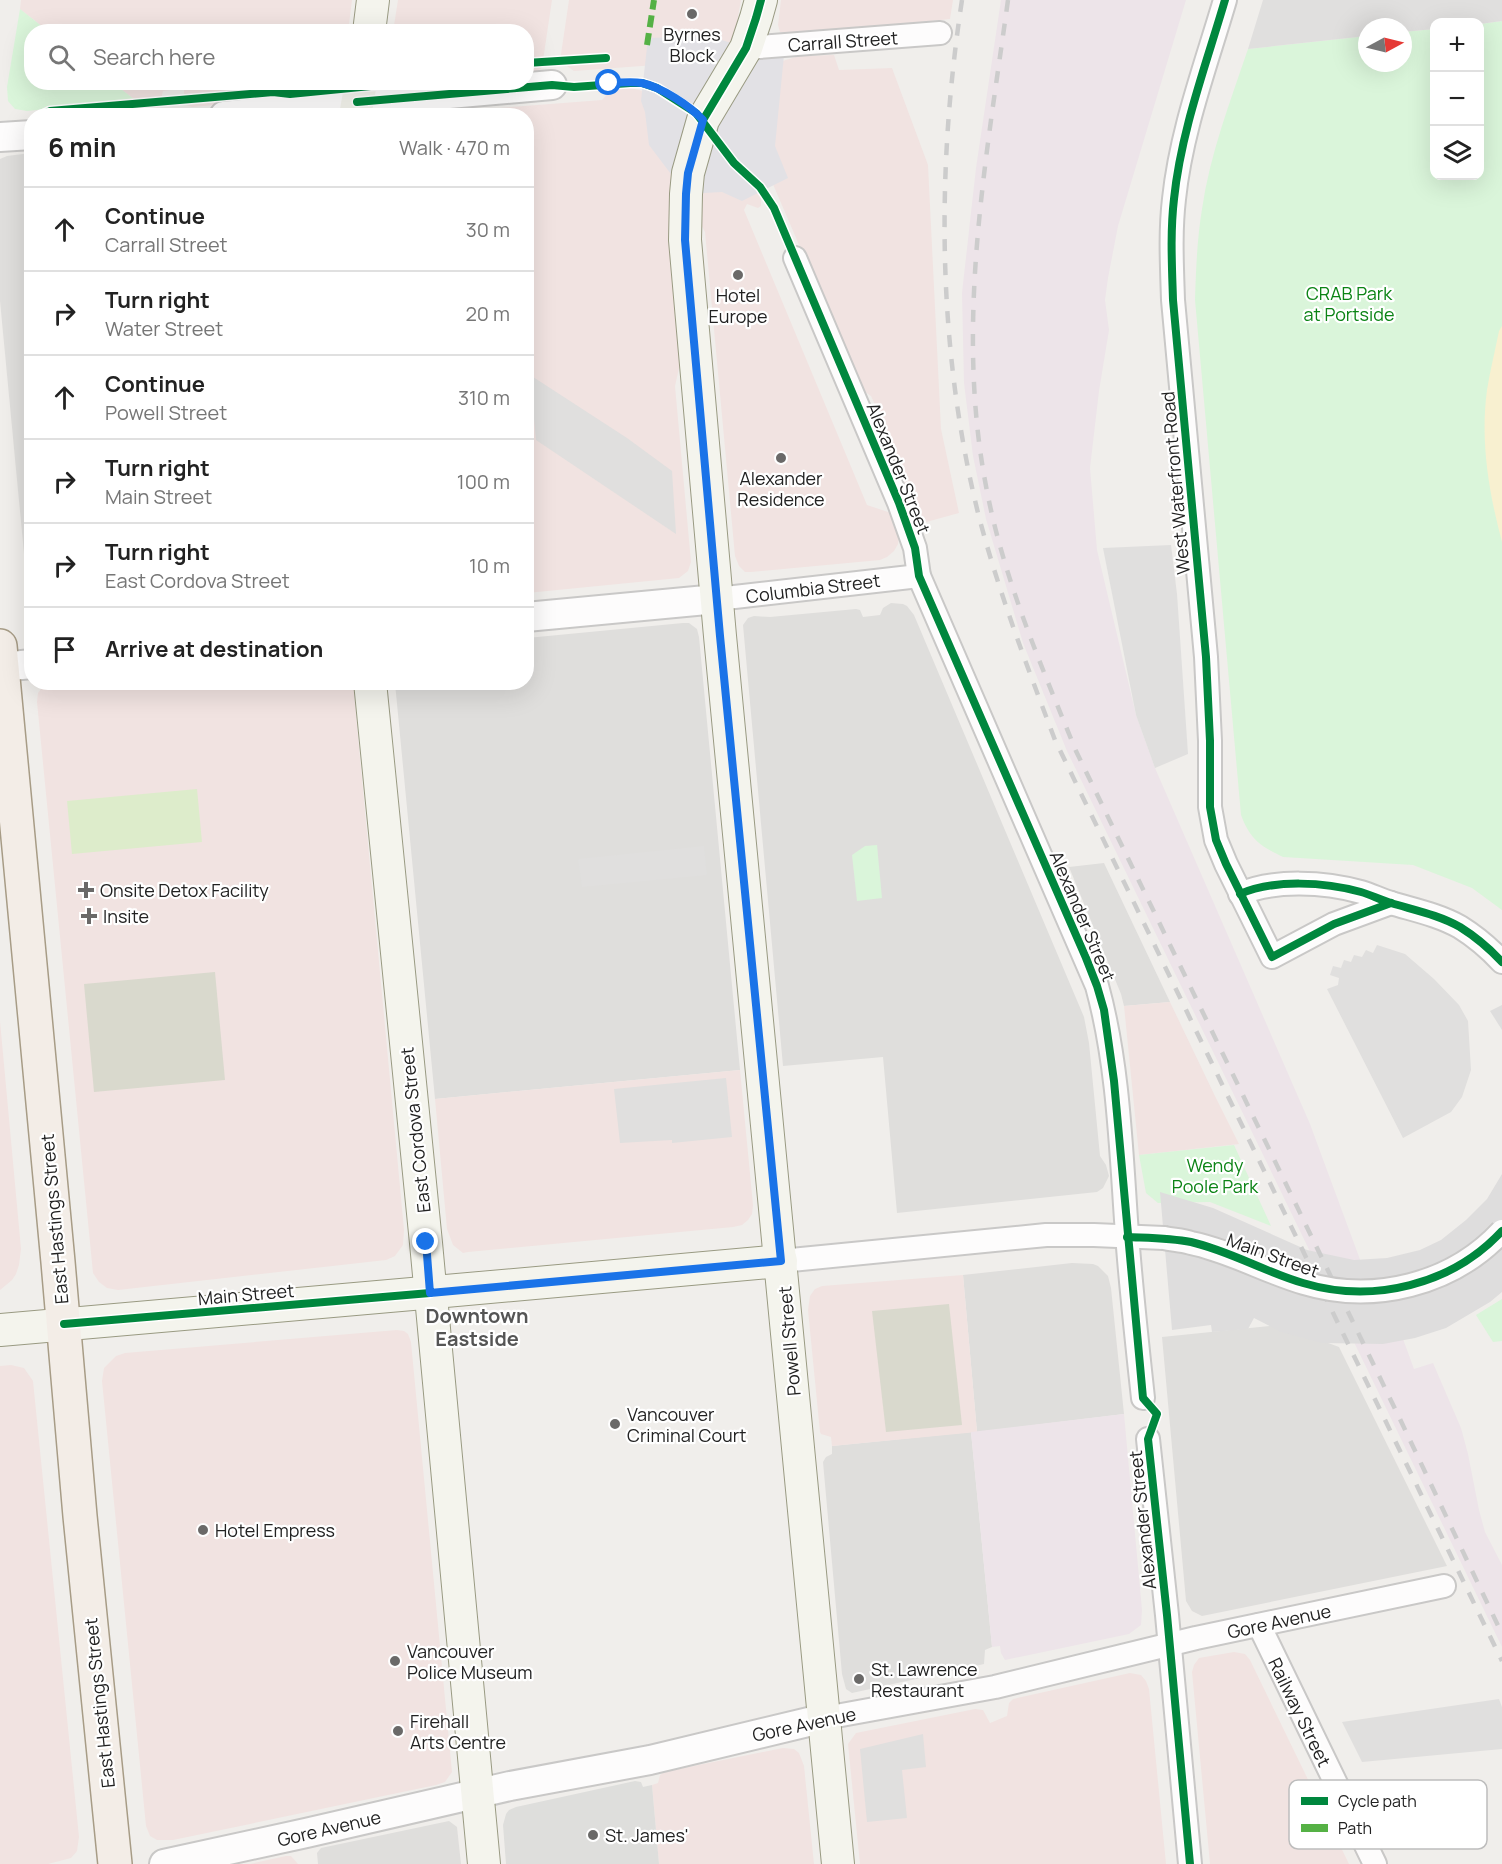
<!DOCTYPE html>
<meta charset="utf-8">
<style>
body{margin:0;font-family:Manrope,sans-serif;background:#f6f6f6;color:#222}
.controls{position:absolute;right:18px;top:18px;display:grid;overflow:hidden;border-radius:12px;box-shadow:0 6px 24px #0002}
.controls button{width:54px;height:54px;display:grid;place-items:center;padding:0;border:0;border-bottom:2px solid #e0e0e0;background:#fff;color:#222;font:30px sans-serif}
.compass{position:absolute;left:1358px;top:18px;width:54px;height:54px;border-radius:50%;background:#fff;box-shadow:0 6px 24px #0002;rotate:83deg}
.stop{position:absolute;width:18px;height:18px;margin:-14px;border:4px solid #1a73e8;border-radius:50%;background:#fff}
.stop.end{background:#1a73e8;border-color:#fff;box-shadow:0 2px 6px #0008}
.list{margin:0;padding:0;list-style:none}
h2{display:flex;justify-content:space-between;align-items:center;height:78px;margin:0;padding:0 24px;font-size:26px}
h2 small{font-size:20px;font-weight:400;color:#767676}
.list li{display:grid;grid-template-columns:39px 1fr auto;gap:18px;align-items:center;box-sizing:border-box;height:84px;padding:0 24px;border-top:2px solid #e0e0e0}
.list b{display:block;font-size:22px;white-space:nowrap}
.list p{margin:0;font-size:20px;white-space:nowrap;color:#767676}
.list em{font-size:20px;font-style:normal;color:#767676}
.icon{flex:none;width:33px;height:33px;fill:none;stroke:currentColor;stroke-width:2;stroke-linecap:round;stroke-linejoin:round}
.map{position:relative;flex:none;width:1502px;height:1864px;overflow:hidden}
.search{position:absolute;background:#fff;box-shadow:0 6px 24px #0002;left:24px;top:24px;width:510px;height:66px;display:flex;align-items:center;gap:15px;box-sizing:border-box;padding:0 21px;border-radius:24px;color:#767676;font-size:22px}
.panel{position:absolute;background:#fff;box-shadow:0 6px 24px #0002;left:24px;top:108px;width:510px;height:582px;border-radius:24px}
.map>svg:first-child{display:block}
</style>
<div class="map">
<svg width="1502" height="1864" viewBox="0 0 1502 1864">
<rect width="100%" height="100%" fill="#f0eeeb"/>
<g fill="#dfdedc">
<path d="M 31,153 L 32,153 L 31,627 L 0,301 L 0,159 L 7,156 Z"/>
<path d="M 891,603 L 903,604 L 907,606 L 914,615 L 1084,1017 L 1089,1043 L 1100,1156 L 1106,1165 L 1109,1176 L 1103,1188 L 1097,1192 L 897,1213 L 883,1057 L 783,1066 L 743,625 L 748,618 L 754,616 L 770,617 L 856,609 L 860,610 L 863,617 L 880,615 L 883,608 Z"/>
<path d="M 683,623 L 689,623 L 697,629 L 699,637 L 740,1070 L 435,1099 L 395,683 L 526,682 L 527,638 Z"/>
<path d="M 1104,863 L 1170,1002 L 1124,1006 L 1121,994 L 1069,867 Z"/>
<path d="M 1072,1263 L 1093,1264 L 1098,1266 L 1108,1276 L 1111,1288 L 1124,1414 L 977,1432 L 963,1275 Z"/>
<path d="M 1280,1325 L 1339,1347 L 1447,1566 L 1202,1616 L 1192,1611 L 1186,1601 L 1162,1337 Z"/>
<path d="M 971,1432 L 992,1647 L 985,1650 L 984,1664 L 852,1693 L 846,1689 L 842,1674 L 823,1462 L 826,1457 L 832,1454 L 832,1446 Z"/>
<path d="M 449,1821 L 457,1827 L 461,1864 L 318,1864 L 317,1853 L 321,1848 Z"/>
</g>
<g fill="#f1e3e1">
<path d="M 21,0 L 352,0 L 348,32 L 48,31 L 20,9 Z"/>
<path d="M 398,0 L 552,0 L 542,67 L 535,75 L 527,76 L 526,32 L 393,32 Z"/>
<path d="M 569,0 L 741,0 L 734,39 L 723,60 L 574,71 L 560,61 Z"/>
<path d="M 781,0 L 953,0 L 950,19 L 793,35 L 780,32 L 778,25 Z"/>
<path d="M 834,55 L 839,70 L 892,68 L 928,165 L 941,429 L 959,513 L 919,524 L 891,458 L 893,444 L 871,396 L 861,389 L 769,175 L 763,67 L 799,56 Z"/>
<path d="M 113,83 L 331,83 L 288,88 L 273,100 L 192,107 L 186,105 L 184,98 L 184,88 L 163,91 L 159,107 L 151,112 Z"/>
<path d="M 613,88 L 630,88 L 643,91 L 680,194 L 679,368 L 675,386 L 691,562 L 688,571 L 679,578 L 527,593 L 526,116 L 398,116 L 602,100 Z"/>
<path d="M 696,186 L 752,188 L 761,198 L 761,206 L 758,208 L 747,204 L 744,210 L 867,505 L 891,513 L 899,536 L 898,544 L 894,551 L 887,557 L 880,560 L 751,572 L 745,572 L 739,566 L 735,556 L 705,232 L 696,216 Z"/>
<path d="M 49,682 L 353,683 L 404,1230 L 403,1245 L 395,1256 L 386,1260 L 118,1290 L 107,1288 L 99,1282 L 93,1273 L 37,702 L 38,693 L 45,684 Z"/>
<path d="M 1170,1002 L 1214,1094 L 1239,1144 L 1139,1155 L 1124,1006 Z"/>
<path d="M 0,1021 L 21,1249 L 19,1265 L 16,1274 L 12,1280 L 0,1290 Z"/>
<path d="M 740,1070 L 753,1205 L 752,1214 L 748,1220 L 742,1225 L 733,1227 L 468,1252 L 463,1253 L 453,1245 L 447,1229 L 435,1099 Z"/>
<path d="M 963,1275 L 977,1432 L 832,1446 L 831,1437 L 821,1434 L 820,1432 L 808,1310 L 810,1296 L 815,1289 L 822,1286 Z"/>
<path d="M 397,1330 L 404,1331 L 408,1334 L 411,1342 L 452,1772 L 445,1782 L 436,1785 L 173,1840 L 157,1840 L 150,1836 L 146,1826 L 102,1381 L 104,1368 L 116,1356 L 125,1353 Z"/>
<path d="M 11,1365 L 24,1368 L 33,1381 L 79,1837 L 77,1851 L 71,1858 L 48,1864 L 0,1864 L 0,1366 Z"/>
<path d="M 1234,1652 L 1245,1654 L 1250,1660 L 1349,1864 L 1210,1864 L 1192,1672 L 1194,1665 L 1199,1658 Z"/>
<path d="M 1130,1673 L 1141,1675 L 1146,1681 L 1149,1689 L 1166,1864 L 860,1864 L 848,1744 L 856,1733 L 975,1709 L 983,1710 L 990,1723 L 1007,1716 L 1009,1703 L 1013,1699 Z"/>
<path d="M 783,1748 L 794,1749 L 799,1753 L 804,1766 L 814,1864 L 659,1864 L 652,1785 L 658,1783 L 660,1775 L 664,1772 Z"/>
<path d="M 291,1856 L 298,1864 L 250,1864 L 286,1856 Z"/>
</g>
<g fill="#ede4e9">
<path d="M 1001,0 L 1186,0 L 1118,226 L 1108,278 L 1105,300 L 1109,330 L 1099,391 L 1090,468 L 1097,550 L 1136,715 L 1155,768 L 1310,1124 L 1362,1265 L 1399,1328 L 1414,1369 L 1433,1363 L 1461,1428 L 1468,1454 L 1479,1510 L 1485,1532 L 1502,1565 L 1502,1647 L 1067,751 L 1023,643 L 986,519 L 973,456 L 964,383 L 962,293 L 976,168 Z"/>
<path d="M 1124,1414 L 1142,1610 L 1141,1625 L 1129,1634 L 1005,1660 L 1001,1653 L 1000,1646 L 992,1647 L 971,1432 Z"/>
</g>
<path fill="#dededc" d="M 635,1781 L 641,1782 L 643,1787 L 652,1785 L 659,1864 L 506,1864 L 503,1825 L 506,1814 L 509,1810 L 516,1807 Z"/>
<g fill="#d9d9cd">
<path d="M 215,972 L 225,1080 L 94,1092 L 84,984 Z"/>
<path d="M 949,1304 L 962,1425 L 886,1432 L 872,1311 Z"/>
</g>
<path fill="#ddeccb" d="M 197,789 L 202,842 L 72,854 L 67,801 Z"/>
<path fill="#f8f0d0" d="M 1481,319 L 1502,325 L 1502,556 L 1486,595 Z"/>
<g fill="#daf5da">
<path d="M 20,9 L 48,31 L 32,32 L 32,82 L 113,83 L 151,112 L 108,116 L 56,116 L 46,109 L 27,111 L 15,109 L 8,101 L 7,87 Z"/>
<path d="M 1502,21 L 1502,326 L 1499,331 C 1495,351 1490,371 1487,390 C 1480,442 1489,493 1502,542 L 1502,910 L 1472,888 L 1413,865 L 1283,857 C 1260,846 1250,839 1241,815 L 1195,300 C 1196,270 1197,239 1202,209 C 1210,154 1230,102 1248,49 L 1367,36 L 1367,63 L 1403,63 L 1403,32 L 1434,29 L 1434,176 L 1480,176 L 1480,24 Z"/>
<path d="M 877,845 L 882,898 L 857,901 L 852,855 L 865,846 Z"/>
<path d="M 1234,1145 L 1271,1226 L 1210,1202 L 1158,1203 L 1146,1193 L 1139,1155 Z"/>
<path d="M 1502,1299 L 1502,1341 L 1493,1342 L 1476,1315 Z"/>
</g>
<g fill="#e0dfde">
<path d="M 1263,0 L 1502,0 L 1502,21 L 1480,24 L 1434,22 L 1434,29 L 1403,32 L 1403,27 L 1367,27 L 1367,36 L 1248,49 Z"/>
<path d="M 530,375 L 627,438 L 672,471 L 676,534 L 536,440 Z"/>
<path d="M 1171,545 L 1177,594 L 1188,754 L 1155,768 L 1136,715 L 1103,548 Z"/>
<path d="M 704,846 L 707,875 L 582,887 L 578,859 Z"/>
<path d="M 1377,945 L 1405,954 L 1434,979 L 1459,1005 L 1468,1021 L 1471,1070 L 1462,1097 L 1451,1112 L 1403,1138 L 1327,989 L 1338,985 L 1339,978 L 1330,975 L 1333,966 L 1341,968 L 1344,960 L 1351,962 L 1354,955 L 1362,957 L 1366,950 L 1373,953 Z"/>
<path d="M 726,1078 L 732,1137 L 672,1143 L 672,1140 L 620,1143 L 614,1089 Z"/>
<path d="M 1499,1699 L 1502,1707 L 1502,1749 L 1362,1762 L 1342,1722 Z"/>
<path d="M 923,1734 L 926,1767 L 902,1770 L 907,1818 L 867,1822 L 860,1749 Z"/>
</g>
<path fill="#e2e1e5" d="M 710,36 L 746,48 L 785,45 L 775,146 L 788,178 L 742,201 L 722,192 L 686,194 L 649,145 L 645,112 L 641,101 L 648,38 Z"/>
<g fill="#dedddd">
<path d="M 1502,1005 L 1502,1030 L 1490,1011 Z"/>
<path d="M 1502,1174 L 1502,1292 L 1490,1302 L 1446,1328 L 1415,1338 L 1383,1344 L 1322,1343 L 1281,1332 L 1254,1318 L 1248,1329 L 1212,1332 L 1211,1325 L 1172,1330 L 1160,1192 L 1213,1208 L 1307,1250 L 1354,1260 L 1387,1258 L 1420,1250 L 1441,1240 L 1466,1220 L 1487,1199 Z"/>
</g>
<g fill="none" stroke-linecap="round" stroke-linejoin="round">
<defs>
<g id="minor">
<path d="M 1225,0 C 1206,65 1181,131 1174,199 C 1170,233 1172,267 1173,300 L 1206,657 L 1210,741 L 1210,807 L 1216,840 L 1226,864 L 1272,957 L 1334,924 L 1391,903"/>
<path d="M 746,48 L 940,33"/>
<path d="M 795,258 L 899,503 L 915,548 L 919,576 L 1097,986 C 1119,1066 1121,1152 1127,1234 C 1131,1289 1137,1343 1143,1398"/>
<path d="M 717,599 L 919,576"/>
<path d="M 1240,894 C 1274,879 1325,882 1361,892 C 1371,895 1381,900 1391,903 C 1414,910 1439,915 1460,927 C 1476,937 1489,948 1502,962"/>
<path d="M 781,1261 L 1046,1235 L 1094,1235 L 1164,1238"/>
<path d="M 1148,1439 L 1167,1615 L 1190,1864"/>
<path d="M 1259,1625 L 1375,1864"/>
<path d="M 825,1718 L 995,1687 L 1196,1638 L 1444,1586"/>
</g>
<g id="tertiary">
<path d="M 224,116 L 357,102 L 552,85"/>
<path d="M 0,137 L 32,135"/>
<path d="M 526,617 L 717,599"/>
<path d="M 0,667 L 32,664"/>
<path d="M 164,1864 L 306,1833 L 510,1786 L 650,1760 L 825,1718"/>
</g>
<g id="secondary">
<path d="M 761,0 L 756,18 L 746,48 L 703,120 L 688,173 L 686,194 L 685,240 L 720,636 L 838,1864"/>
<path d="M 369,32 L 373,0"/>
<path d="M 355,116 L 361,82"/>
<path d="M 370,682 L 426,1243 L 484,1864"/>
<path d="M 0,1330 C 260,1306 521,1286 781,1261"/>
</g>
<path id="primary" d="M 0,646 L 58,1262 L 80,1516 L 115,1864"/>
</defs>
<use href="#minor" stroke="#c9c8c7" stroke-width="26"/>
<use href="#tertiary" stroke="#c9c8c7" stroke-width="32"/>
<use href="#secondary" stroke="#999a82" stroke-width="34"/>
<use href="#primary" stroke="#a79c86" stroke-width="36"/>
<use href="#minor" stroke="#fdfcfc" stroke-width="22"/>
<use href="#tertiary" stroke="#fdfcfc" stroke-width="28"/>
<use href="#secondary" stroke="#f4f4ed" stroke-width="32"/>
<use href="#primary" stroke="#f3ede7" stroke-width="33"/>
<g stroke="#ccc" stroke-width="4.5" stroke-dasharray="12 12" stroke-linecap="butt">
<path d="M 962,0 C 936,171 937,349 979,517 C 999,593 1027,666 1055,740 L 1502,1661"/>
<path d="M 1008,0 C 986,160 955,325 986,486 C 1003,578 1041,665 1076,751 L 1399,1417 L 1502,1634"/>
</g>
<defs>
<path id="minor-bridge" d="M 1164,1238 C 1173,1240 1182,1240 1191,1243 C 1230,1251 1266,1272 1304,1283 C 1373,1304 1452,1285 1502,1231"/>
</defs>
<use href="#minor-bridge" stroke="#c9c8c7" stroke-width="26" stroke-linecap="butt"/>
<use href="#minor-bridge" stroke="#fdfcfc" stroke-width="22"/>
<path stroke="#55b145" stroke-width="6" stroke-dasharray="12 6" stroke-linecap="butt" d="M 647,45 L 654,0"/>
<defs>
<g id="cycleway">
<path d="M 1225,0 C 1206,65 1181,131 1174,199 C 1170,233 1172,267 1173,300 L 1206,657 L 1210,741 L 1210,807 L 1216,840 L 1226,864 L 1272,957 L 1334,924 L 1391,903"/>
<path d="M 526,63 L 606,58"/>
<path d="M 357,102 L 552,85 L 574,87 L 630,83 L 642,83 L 657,88 L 696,113 L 734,163 L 760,187 L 774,208 L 899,503 L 915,548 L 919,576 L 1086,958 L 1097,986 L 1104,1010 L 1114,1081 L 1143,1398 L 1157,1414 L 1148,1439 L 1167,1615 L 1190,1864"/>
<path d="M 40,116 L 50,111 L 273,92 L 290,94 L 411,82"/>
<path d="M 703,120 L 746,48 L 756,18 L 761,0"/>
<path d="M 1240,894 C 1274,879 1325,882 1361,892 C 1371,895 1381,900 1391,903 C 1414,910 1439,915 1460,927 C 1476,937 1489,948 1502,962"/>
<path d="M 1127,1237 C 1148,1238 1170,1238 1191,1242 C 1230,1251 1265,1272 1303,1283 C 1373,1304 1452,1285 1502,1231"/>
<path d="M 64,1324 L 430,1293"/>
</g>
</defs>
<use href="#cycleway" stroke="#fff" stroke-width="11"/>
<use href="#cycleway" stroke="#00873e" stroke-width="8"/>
</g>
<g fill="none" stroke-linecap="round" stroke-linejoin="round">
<path stroke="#1a73e8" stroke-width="8" d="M 426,1242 L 430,1293 L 781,1261 L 720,636 L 685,240 L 686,194 L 688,173 L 703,120 C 690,106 661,87 642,83 C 631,81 619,83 609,83"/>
</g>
<g fill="#6a6968" stroke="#fff" stroke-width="2">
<circle cx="692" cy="14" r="6"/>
<circle cx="738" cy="275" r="6"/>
<circle cx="781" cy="458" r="6"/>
<path d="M83 881h6v6h6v6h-6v6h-6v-6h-6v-6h6z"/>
<path d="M86 907h6v6h6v6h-6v6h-6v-6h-6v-6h6z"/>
<circle cx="615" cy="1424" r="6"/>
<circle cx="203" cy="1530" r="6"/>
<circle cx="395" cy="1661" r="6"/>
<circle cx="859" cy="1679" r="6"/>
<circle cx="398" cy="1731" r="6"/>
<circle cx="593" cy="1835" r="6"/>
</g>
<g text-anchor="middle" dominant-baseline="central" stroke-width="4.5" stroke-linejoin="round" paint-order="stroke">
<g font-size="18" fill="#222" stroke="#fff" text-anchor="start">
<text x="692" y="34" text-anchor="middle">Byrnes<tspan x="692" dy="21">Block</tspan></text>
<text x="738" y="295" text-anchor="middle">Hotel<tspan x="738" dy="21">Europe</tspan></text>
<text x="781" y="478" text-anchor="middle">Alexander<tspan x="781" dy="21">Residence</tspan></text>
<text x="100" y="890">Onsite Detox Facility</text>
<text x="103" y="916">Insite</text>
<text x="627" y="1414">Vancouver<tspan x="627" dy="21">Criminal Court</tspan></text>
<text x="215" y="1530">Hotel Empress</text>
<text x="407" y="1651">Vancouver<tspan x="407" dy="21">Police Museum</tspan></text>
<text x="871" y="1669">St. Lawrence<tspan x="871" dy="21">Restaurant</tspan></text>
<text x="410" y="1721">Firehall<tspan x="410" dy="21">Arts Centre</tspan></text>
<text x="605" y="1835">St. James'</text>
</g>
<g font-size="18" fill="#222" stroke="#fff">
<text transform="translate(843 41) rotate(-4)">Carrall Street</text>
<text transform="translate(899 468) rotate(68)">Alexander Street</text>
<text transform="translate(1175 483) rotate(-95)">West Waterfront Road</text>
<text transform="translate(813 588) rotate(-7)">Columbia Street</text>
<text transform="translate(1083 916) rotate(67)">Alexander Street</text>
<text transform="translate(415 1130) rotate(-96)">East Cordova Street</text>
<text transform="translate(54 1219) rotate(-95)">East Hastings Street</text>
<text transform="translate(1273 1255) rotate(20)">Main Street</text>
<text transform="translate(246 1294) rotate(-5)">Main Street</text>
<text transform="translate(789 1341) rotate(-95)">Powell Street</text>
<text transform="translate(1142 1520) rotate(-96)">Alexander Street</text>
<text transform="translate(1279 1621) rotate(-12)">Gore Avenue</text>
<text transform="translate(99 1703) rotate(-96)">East Hastings Street</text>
<text transform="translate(1300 1712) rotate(64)">Railway Street</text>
<text transform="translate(804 1724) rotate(-12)">Gore Avenue</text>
<text transform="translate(329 1828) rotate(-13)">Gore Avenue</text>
</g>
<g font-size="18" fill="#0c8416" stroke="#fff">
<text x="1349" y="293">CRAB Park<tspan x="1349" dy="21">at Portside</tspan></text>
<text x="1215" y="1165">Wendy<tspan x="1215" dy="21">Poole Park</tspan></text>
</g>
<g font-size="20" font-weight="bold" fill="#555" stroke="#fff">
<text x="477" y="1315">Downtown<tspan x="477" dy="23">Eastside</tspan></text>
</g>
</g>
<rect x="1289" y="1780" width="198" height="69" rx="9" fill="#fff" stroke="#bdbdbd" stroke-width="1.5"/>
<rect x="1301" y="1797" width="27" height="8" fill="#00873e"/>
<rect x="1301" y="1824" width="27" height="8" fill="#55b145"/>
<g font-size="16" fill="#222">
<text x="1338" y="1807">Cycle path</text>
<text x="1338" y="1834">Path</text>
</g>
</svg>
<div class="controls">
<button>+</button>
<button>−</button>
<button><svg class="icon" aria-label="layers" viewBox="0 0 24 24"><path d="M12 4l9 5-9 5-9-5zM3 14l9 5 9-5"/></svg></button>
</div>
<svg class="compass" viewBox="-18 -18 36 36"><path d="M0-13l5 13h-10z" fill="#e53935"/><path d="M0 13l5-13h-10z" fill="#767676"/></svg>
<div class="stop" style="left:609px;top:83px"></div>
<div class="stop end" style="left:426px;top:1242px"></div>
<div class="search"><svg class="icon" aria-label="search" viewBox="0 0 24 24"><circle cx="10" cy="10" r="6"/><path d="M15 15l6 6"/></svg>Search here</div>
<section class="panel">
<h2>6 min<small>Walk · 470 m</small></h2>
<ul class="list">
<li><svg class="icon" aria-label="ahead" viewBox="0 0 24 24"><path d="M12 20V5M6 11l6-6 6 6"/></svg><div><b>Continue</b><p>Carrall Street</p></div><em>30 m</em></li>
<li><svg class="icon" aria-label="right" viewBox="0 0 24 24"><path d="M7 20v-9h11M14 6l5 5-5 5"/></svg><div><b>Turn right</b><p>Water Street</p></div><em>20 m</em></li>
<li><svg class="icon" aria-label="ahead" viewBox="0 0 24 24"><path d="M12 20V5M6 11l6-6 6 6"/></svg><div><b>Continue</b><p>Powell Street</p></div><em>310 m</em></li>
<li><svg class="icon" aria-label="right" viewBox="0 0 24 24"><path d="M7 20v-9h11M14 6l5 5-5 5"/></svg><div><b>Turn right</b><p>Main Street</p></div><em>100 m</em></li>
<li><svg class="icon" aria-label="right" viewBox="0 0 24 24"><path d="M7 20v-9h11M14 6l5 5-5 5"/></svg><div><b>Turn right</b><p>East Cordova Street</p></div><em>10 m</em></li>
<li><svg class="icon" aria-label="arrive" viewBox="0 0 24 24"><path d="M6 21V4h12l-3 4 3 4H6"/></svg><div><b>Arrive at destination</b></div></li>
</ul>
</section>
</div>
